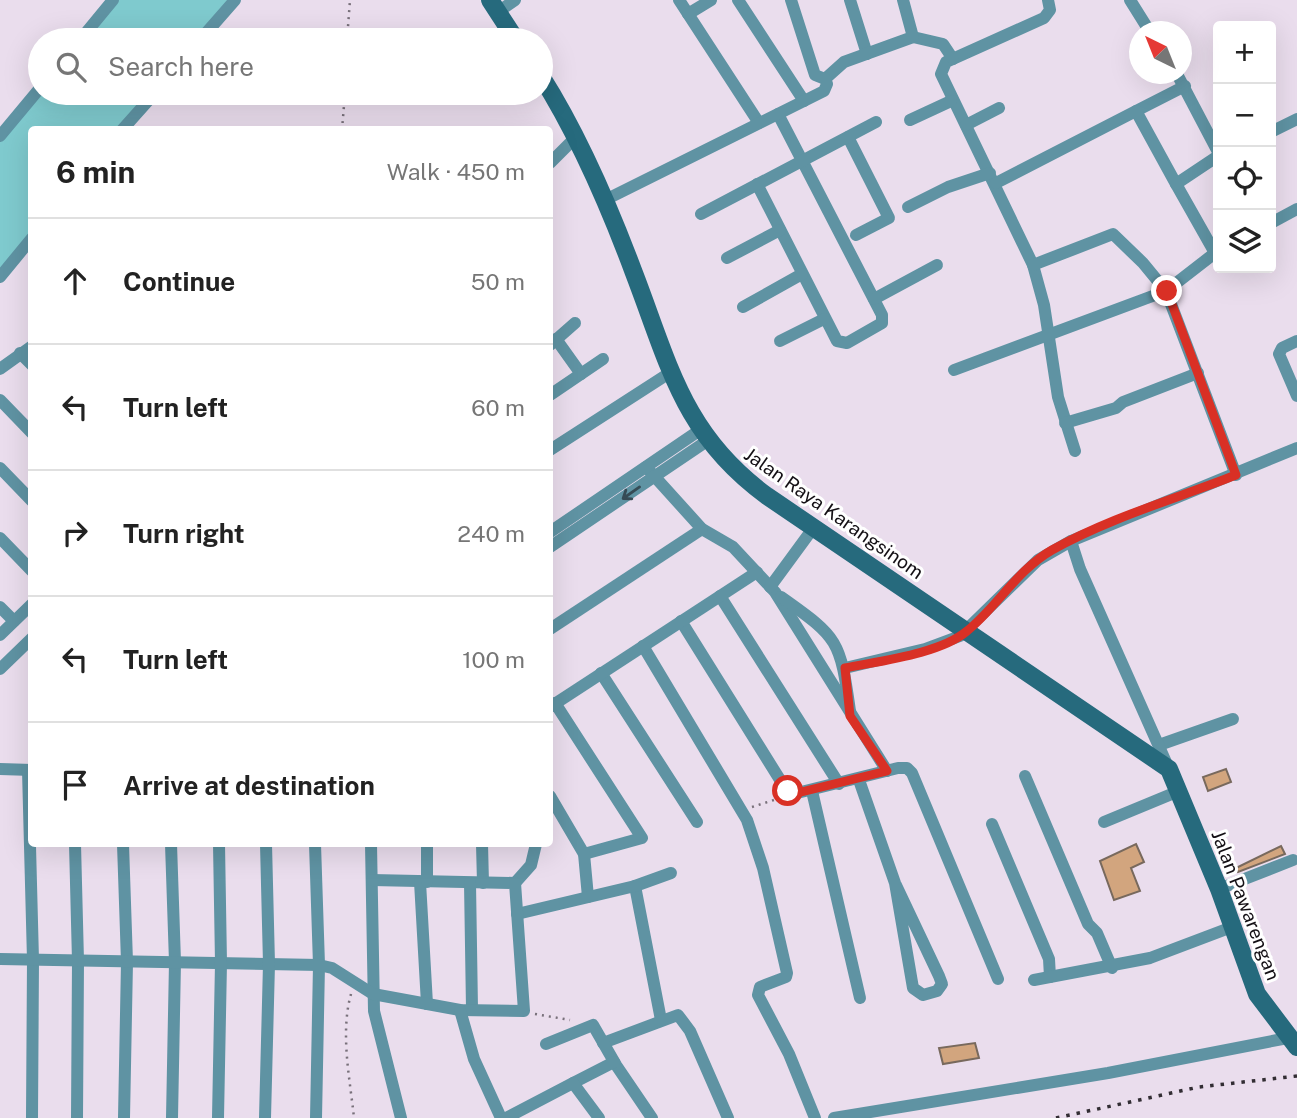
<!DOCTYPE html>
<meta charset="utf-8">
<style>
body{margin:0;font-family:"Public Sans",sans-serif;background:#f2f2f2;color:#222}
.controls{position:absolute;right:21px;top:21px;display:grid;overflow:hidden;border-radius:7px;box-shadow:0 7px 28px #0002}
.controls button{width:63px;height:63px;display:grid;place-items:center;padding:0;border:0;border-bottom:2px solid #e0e0e0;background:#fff;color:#222;font:35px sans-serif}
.compass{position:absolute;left:1129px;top:21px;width:63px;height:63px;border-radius:50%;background:#fff;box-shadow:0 7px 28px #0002;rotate:317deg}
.stop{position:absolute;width:21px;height:21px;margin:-16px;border:5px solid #d93025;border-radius:50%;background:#fff}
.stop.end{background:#d93025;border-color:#fff;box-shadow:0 2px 7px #0008}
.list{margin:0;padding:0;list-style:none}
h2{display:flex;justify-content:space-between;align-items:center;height:91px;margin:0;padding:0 28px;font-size:30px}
h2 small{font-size:23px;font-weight:400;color:#767676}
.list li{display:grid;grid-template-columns:46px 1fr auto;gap:21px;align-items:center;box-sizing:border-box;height:126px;padding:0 28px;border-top:2px solid #e0e0e0}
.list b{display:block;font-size:26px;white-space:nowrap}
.list em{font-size:23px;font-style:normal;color:#767676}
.icon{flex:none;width:38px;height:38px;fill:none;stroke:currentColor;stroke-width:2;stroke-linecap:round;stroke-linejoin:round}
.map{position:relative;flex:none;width:1297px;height:1118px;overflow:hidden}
.search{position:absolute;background:#fff;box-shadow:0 7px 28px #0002;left:28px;top:28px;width:525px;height:77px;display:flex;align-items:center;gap:18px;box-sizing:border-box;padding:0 24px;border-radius:38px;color:#767676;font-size:26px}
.panel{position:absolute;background:#fff;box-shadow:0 7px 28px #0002;left:28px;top:126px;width:525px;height:721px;border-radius:7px}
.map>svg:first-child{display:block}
</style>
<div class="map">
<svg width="1297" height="1118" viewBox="0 0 1297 1118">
<rect width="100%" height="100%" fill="#eadded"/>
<g fill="#7fcace">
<path d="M 113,0 L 235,0 L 200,40 L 80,40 Z"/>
<path d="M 40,93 L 155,93 L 122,129 L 32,130 L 31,238 L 0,277 L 0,136 Z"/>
</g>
<g fill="#d2a57e" stroke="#78695d" stroke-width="2">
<path d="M 1226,769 L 1231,782 L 1208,791 L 1203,777 Z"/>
<path d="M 1136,844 L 1144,862 L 1131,868 L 1140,891 L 1114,900 L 1100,861 Z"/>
<path d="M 1281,846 L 1285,854 L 1238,872 L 1236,868 Z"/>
<path d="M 975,1043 L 979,1058 L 943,1064 L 939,1048 Z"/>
</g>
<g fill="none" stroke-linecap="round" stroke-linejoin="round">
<g stroke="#78707a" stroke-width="2.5" stroke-dasharray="2 5" stroke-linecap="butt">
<path d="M 347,40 L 350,0"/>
<path d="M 342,130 L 345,93"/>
<path d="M 752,807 L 780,798"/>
<path d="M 351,994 C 340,1033 350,1079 354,1118"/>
<path d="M 535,1014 L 570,1020"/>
</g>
<g stroke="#5f93a3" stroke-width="12">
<path d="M 679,0 L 759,123"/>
<path d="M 738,0 L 804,101"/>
<path d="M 850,0 L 867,54"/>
<path d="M 1048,0 L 1050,10 L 1044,18 L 946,62 L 941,74 L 1033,265 L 1044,305 L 1058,397 L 1075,451"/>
<path d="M 1130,0 L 1150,32"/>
<path d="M 498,12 L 515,0"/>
<path d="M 688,14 L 711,0"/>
<path d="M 913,37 L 943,44 L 953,59"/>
<path d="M 80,40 L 113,0"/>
<path d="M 200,40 L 235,0"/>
<path d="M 1177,74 L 1218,152"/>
<path d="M 825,79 L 844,62 L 913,37 L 903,0"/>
<path d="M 1136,111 L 1185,86"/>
<path d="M 910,120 L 951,101"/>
<path d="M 966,125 L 999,108"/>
<path d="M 122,130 L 155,93"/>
<path d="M 1271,132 L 1297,119"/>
<path d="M 0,136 L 40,88"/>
<path d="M 848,137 L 889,218 L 856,235"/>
<path d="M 1218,156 L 1176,184 L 1215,253 L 1166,291 L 1236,475"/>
<path d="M 550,163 L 575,138"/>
<path d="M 996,183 L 1136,111 L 1176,184"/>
<path d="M 757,184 L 837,341 L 847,343 L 882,323 L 882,315 L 778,114"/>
<path d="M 603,201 L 824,91 L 827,84 L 825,79 L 815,75 L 791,0"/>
<path d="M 908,207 L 948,187 L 990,173"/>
<path d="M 701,214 L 876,122"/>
<path d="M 1271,223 L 1297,209"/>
<path d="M 727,258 L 780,230"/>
<path d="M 0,277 L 32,238"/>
<path d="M 874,299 L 937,265"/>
<path d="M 743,307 L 802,274"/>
<path d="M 556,339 L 581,374"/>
<path d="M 780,341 L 824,319"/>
<path d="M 1297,341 L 1282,348 L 1279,354 L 1297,396"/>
<path d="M 550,345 L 575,323"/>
<path d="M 20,353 L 32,365"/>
<path d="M 0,369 L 32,346"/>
<path d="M 954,370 L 1166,291 L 1143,263 L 1113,234 L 1033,265"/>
<path d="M 550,395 L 603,359"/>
<path d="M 0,400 L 32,433"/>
<path d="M 1065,423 L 1116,408 L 1123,402 L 1198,373"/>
<path d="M 550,450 L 671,372"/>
<path d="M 646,467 L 702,529 L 733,547 L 775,592 L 887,771"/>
<path d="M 0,468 L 32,501"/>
<path d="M 550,532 L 700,430"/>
<path d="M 0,538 L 32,571"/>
<path d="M 550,547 L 707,441"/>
<path d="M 770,587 L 814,527"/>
<path d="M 720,596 L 839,784"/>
<path d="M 781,597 C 839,638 840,640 850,711"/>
<path d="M 0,607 L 14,621"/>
<path d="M 681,621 L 787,791 L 793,794 L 898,768 L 907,768 L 912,773 L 998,979"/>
<path d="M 550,629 L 702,529"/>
<path d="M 0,635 L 32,604"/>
<path d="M 643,646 L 747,820 L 763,868 L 787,973 L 786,977 L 760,987 L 758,995 L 789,1054 L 815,1118"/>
<path d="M 845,668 L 925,649 L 960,636 L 1038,560 L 1071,541"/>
<path d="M 0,669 L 32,638"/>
<path d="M 601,673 L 697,822"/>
<path d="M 555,703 L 642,838 L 584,854"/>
<path d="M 550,707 L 757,572"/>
<path d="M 1159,745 L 1233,719"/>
<path d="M 0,769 L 32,770"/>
<path d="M 1169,769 L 1080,569 L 1071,541 L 1297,448"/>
<path d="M 28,770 L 33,960 L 32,1118"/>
<path d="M 1025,776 L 1088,924 L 1097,933 L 1112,968"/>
<path d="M 859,780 L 895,883 L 939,976 L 942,984 L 937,991 L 923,995 L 913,988 L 895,883"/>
<path d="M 812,791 L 860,998"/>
<path d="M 550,796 L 584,854 L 588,897"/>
<path d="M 1104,822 L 1179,791"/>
<path d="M 992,824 L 1049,959 L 1050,977"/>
<path d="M 75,844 L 78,961 L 77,1118"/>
<path d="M 123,844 L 127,962 L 124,1118"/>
<path d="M 171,844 L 175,962 L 172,1118"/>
<path d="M 315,844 L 319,965 L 316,1118"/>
<path d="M 371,844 L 374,1011 L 401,1118"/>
<path d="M 482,844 L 483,883"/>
<path d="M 372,880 L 515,883 L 531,865 L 536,844"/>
<path d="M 420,882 L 427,1004"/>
<path d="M 427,882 L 427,844"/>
<path d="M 470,883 L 472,1009"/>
<path d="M 635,886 L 661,1020"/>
<path d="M 1219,889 L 1293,860"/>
<path d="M 517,914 L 635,886 L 671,873"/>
<path d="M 0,959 L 319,965 L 332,968 L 373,994 L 460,1010 L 524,1011 L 515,883"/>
<path d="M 1034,980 L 1150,958 L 1232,927"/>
<path d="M 460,1010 L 474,1059 L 501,1118"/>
<path d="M 603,1043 L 678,1015 L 690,1031 L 728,1118"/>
<path d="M 546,1044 L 593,1025 L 616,1065 L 652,1118"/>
<path d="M 573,1083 L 614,1062"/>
<path d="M 218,1118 L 221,963 L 219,844"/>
<path d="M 265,1118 L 269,964 L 266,844"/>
<path d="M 506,1118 L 573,1083 L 599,1118"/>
<path d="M 834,1118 L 1108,1073 L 1293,1037"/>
</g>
<g stroke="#266a7d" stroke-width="18">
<path d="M 490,0 L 516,40"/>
<path d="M 541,76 C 579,136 609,206 634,273 C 669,364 683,435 767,496 L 1169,769 L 1219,889 L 1257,994 L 1297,1047"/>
</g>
<path stroke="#322d33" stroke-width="3.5" stroke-dasharray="3.5 7" stroke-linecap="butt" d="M 1056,1118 L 1199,1087 L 1297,1076"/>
</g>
<defs><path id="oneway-shaft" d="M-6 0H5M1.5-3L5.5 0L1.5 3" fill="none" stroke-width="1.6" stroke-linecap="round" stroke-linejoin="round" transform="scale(1.75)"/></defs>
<use stroke="#364b55" href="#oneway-shaft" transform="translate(631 493) rotate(145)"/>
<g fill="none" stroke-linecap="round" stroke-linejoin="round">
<path stroke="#d93025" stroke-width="9" d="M 788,791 L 793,794 L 887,771 L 850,716 L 845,668 C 879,661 940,654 967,631 C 997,607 1017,570 1052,550 C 1109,518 1175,499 1236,475 L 1167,291"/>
</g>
<g text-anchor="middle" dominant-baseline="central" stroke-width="6" stroke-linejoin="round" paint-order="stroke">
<g font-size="19" fill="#141015" stroke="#fff">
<text transform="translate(834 513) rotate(35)">Jalan Raya Karangsinom</text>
<text transform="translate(1246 905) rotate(69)">Jalan Pawarengan</text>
</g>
</g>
</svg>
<div class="controls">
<button>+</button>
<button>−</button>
<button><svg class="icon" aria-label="locate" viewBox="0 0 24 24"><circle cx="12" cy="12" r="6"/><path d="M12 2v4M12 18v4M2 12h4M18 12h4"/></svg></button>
<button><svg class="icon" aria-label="layers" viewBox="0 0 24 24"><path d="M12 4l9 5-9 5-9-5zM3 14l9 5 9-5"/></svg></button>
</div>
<svg class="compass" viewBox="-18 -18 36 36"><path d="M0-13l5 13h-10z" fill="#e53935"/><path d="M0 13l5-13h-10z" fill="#767676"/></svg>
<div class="stop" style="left:788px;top:791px"></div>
<div class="stop end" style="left:1167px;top:291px"></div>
<div class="search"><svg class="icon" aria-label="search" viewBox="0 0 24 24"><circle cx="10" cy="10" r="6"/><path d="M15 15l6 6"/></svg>Search here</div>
<section class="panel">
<h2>6 min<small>Walk · 450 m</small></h2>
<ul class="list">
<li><svg class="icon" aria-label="ahead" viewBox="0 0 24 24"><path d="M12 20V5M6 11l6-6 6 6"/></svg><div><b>Continue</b></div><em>50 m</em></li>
<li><svg class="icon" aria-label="left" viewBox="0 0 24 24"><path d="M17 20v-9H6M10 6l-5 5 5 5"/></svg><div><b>Turn left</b></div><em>60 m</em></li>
<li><svg class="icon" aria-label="right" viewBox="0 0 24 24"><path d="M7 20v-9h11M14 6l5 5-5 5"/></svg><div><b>Turn right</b></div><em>240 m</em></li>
<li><svg class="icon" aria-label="left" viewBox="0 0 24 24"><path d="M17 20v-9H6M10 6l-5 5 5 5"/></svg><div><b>Turn left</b></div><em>100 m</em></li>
<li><svg class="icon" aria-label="arrive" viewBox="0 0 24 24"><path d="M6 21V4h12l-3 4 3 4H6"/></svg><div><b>Arrive at destination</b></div></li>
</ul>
</section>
</div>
